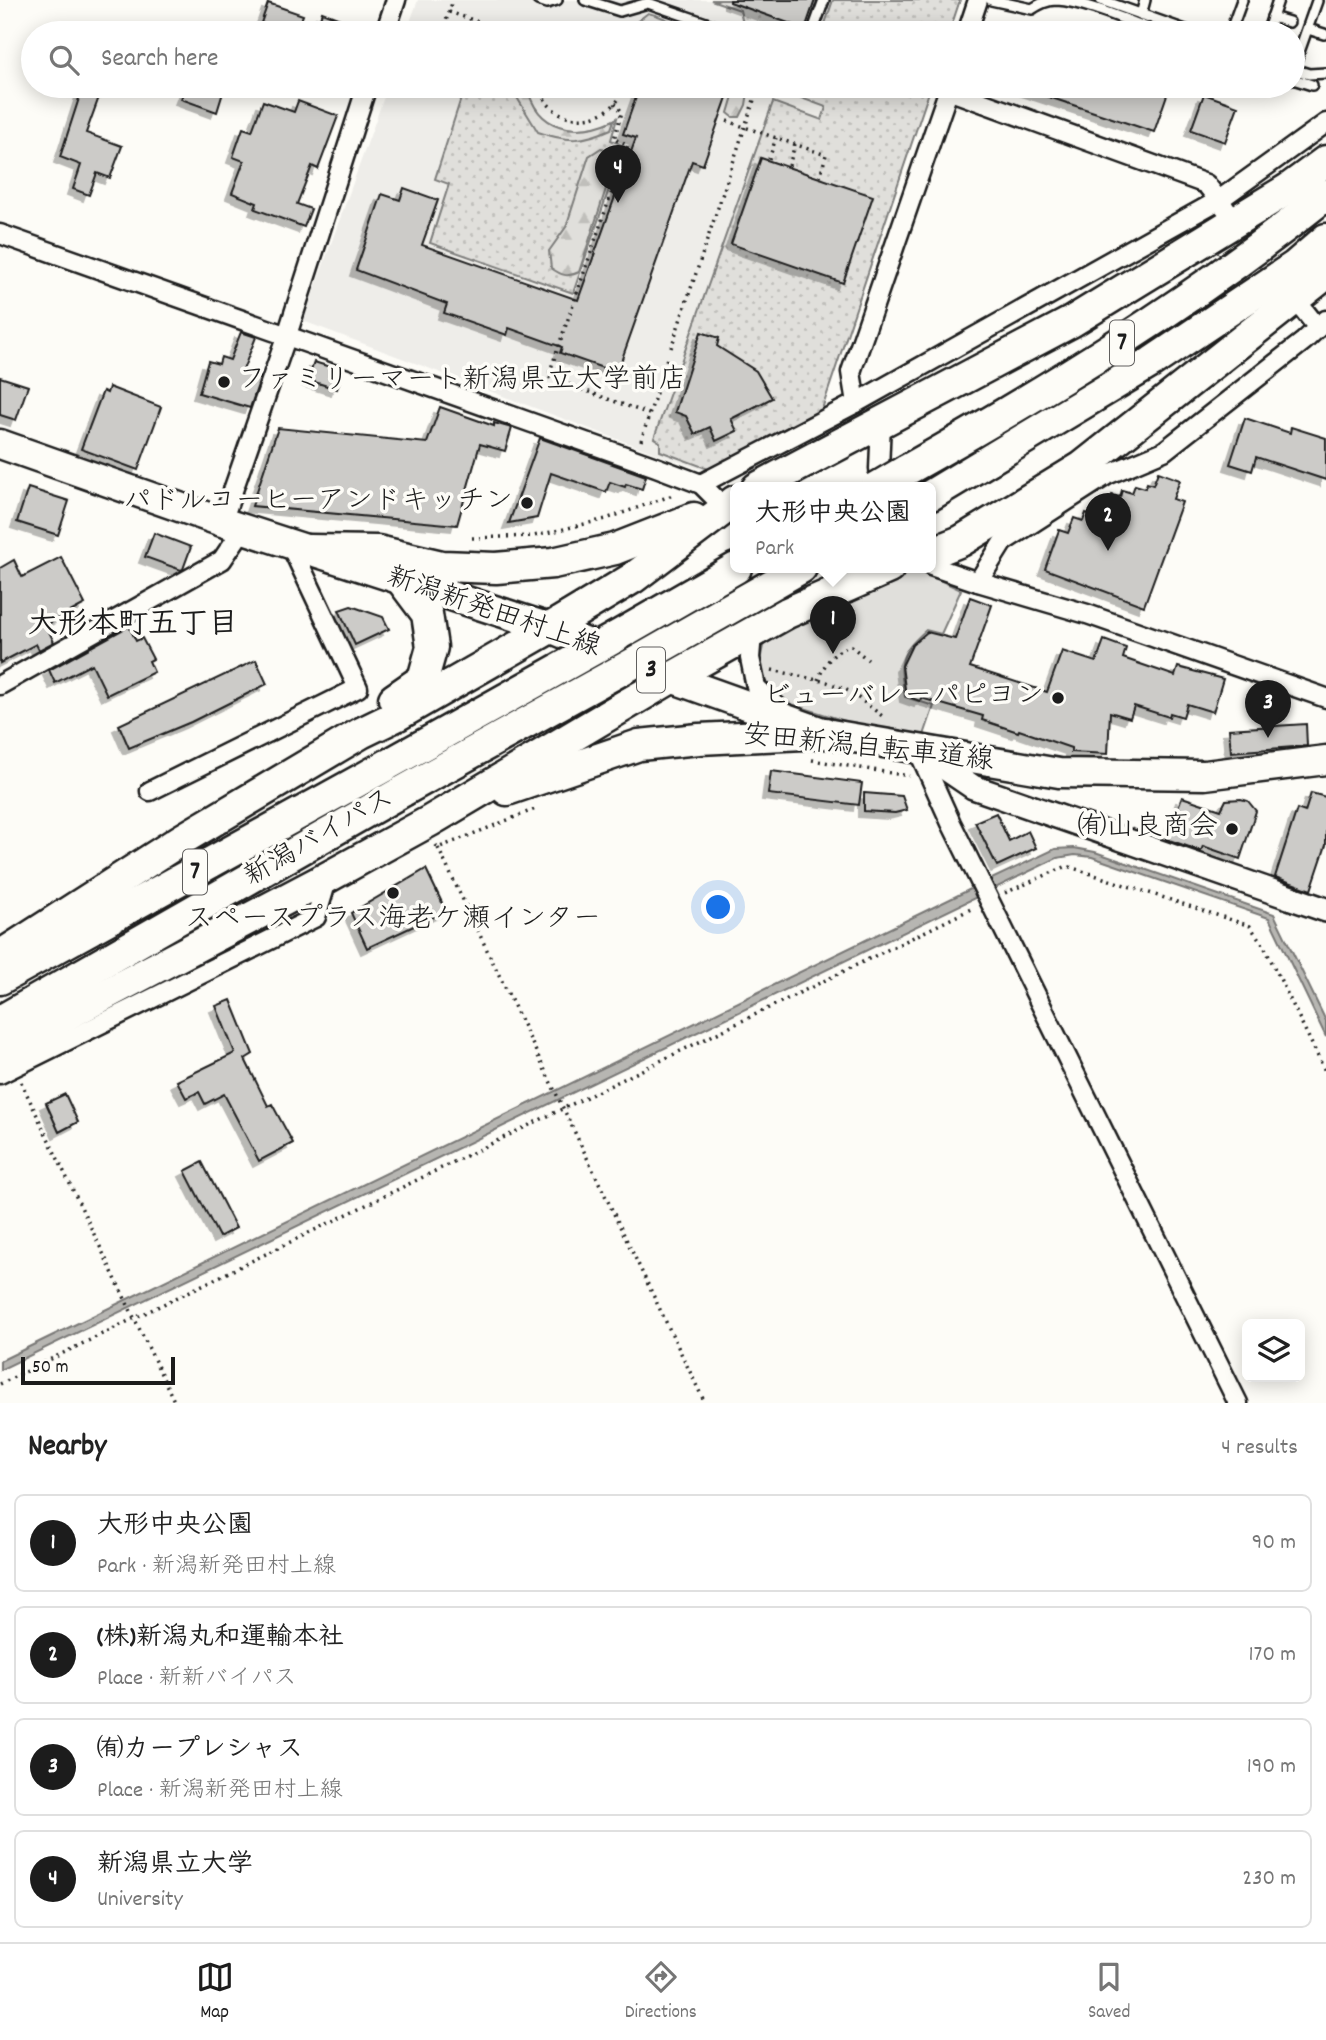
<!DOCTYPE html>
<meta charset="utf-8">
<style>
body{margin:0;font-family:Dekko,"Klee One",sans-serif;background:#f6f6f6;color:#222}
.controls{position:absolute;right:21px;bottom:21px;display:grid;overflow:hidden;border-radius:10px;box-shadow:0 4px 18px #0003}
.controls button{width:63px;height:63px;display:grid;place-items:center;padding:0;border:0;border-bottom:2px solid #e0e0e0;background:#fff;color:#222;font:35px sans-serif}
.scale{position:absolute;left:21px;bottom:18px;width:154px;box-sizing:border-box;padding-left:7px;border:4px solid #1c1c1c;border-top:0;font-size:19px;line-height:24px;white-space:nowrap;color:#1c1c1c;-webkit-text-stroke:5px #fdfcf7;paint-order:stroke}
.you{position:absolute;left:719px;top:908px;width:24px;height:24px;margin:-18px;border:5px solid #fff;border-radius:50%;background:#1a73e8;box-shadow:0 0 0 10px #1a73e833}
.badge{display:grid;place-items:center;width:46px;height:46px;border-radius:50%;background:#1c1c1c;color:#fff;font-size:23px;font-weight:700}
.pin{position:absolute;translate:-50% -58px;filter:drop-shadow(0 2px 4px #0008)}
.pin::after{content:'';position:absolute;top:37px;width:24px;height:21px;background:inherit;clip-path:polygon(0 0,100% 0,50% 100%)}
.popup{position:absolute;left:730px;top:482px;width:206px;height:91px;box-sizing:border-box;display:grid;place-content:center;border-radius:10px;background:#fff;filter:drop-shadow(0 2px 5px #0005);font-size:23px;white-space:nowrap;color:#767676}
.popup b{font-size:26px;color:#222}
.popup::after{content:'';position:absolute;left:50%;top:100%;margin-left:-14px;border:14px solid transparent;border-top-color:#fff}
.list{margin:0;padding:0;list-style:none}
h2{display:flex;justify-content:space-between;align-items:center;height:91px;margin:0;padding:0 28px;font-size:30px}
h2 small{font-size:23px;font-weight:400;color:#767676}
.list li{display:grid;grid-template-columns:46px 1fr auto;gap:21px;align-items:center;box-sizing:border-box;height:98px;margin:0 14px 14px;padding:0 14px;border:2px solid #e0e0e0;border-radius:10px}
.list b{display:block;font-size:26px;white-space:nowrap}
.list p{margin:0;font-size:23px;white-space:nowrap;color:#767676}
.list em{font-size:23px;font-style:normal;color:#767676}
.icon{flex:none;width:38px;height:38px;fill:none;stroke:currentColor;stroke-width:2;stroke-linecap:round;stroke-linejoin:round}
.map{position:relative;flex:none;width:1326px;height:1403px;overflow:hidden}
.search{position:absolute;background:#fff;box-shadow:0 4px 18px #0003;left:21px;right:21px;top:21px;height:77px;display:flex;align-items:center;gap:18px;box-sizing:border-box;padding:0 24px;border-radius:38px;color:#767676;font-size:26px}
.sheet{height:539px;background:#fff}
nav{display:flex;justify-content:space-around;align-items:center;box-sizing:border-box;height:98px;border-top:2px solid #e0e0e0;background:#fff;font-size:19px;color:#767676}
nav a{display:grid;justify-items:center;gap:4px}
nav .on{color:#1c1c1c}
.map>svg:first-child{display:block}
</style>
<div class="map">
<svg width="1326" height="1403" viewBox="0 0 1326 1403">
<defs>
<pattern id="grass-dots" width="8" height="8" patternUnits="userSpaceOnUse" patternTransform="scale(1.75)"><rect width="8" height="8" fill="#e0dfdb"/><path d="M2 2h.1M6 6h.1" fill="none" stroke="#c0bfbb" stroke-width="1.8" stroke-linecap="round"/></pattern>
<pattern id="forest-firs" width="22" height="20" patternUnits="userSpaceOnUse" patternTransform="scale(1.75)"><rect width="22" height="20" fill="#e0dfdb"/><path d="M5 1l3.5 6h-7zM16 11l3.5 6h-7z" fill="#c0bfbb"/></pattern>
<filter id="shadow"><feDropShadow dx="-6" dy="6" stdDeviation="0" flood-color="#0004"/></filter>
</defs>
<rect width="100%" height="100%" fill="#fdfcf7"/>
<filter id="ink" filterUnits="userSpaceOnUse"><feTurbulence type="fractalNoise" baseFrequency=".0143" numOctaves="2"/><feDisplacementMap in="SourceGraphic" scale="14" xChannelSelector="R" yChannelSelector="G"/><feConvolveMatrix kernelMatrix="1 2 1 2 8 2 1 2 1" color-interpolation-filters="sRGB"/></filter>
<g filter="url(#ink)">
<g fill="#eeede9">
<path d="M 418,0 L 960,0 L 949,33 L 406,33 Z"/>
<path d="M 388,86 L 931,86 L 822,409 L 711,470 L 702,470 L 660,455 L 303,321 Z"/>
</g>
<g fill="url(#grass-dots)" stroke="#7e7e7c" stroke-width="2">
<path d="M 711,0 L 821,0 L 810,33 L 745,33 L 740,10 Z"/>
<path d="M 833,0 L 960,0 L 949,33 L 822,33 Z"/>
<path d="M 465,86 L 527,86 C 528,91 529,98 531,103 C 547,134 591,135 617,118 L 611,140 L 624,146 L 573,293 L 430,243 L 449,184 L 435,179 Z"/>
<path d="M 805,86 L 931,86 L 822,409 L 818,414 L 711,470 L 660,451 L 660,442 L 654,438 L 773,102 L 822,120 L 826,107 L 801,98 Z"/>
</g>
<g fill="url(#forest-firs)" stroke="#7e7e7c" stroke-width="2">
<path d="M 648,13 C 665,17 677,25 694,30 L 696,33 L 627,33 L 626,30 Z"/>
<path d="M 510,86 L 527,86 C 537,132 577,137 614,120 L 611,129 C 583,142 567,142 538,132 Z"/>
<path d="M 736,86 L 749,86 L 746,105 L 740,117 L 733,117 L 728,113 Z"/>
<path d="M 601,148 L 614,151 L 615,161 L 579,272 C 567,278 561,275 551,268 L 549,251 L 566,227 L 589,156 Z"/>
</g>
<path fill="#e0dfdb" stroke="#7e7e7c" stroke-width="2" d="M 913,570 L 927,574 L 961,590 L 941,634 L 926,630 C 898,655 899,662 905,697 L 934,706 L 922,741 L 877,731 L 788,703 L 772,690 L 764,679 L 760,661 L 763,646 L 775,632 L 841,598 Z"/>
<path fill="#b7b6b2" stroke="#797876" stroke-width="2" d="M 1074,848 L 1095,852 L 1274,914 L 1326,1021 L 1326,1037 L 1269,918 L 1092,857 L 1075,855 L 1057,858 L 0,1370 L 0,1361 L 979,885 L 1055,849 Z"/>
<g fill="#cccbc8" stroke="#1c1c1c" stroke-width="2" filter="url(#shadow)">
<path d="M 730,0 L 815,0 L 805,29 L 730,2 Z"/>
<path d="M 268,3 L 303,15 L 296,33 L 261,23 Z"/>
<path d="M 322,12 L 343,20 L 338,33 L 325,33 L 316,30 Z"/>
<path d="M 83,86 L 103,86 L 86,133 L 122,146 L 110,178 L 97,173 L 89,195 L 73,189 L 81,165 L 60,157 Z"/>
<path d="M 186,86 L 225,86 L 217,112 L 181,99 Z"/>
<path d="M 640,86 L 731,86 L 703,165 L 692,161 L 617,373 L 560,353 L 562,347 L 509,328 L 507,335 L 444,313 L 447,304 L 356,270 L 382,194 L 400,200 L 404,188 L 438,200 L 422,245 L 578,300 L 636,138 L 623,134 Z"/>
<path d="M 1026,86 L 1170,86 L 1154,132 L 1025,89 Z"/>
<path d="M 1204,94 L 1238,106 L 1225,142 L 1191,130 Z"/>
<path d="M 263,101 L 294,112 L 298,101 L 338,116 L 318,169 L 312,166 L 297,204 L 311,209 L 304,227 L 255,209 L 257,203 L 232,193 L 244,161 L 233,157 L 243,128 L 252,131 Z"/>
<path d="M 761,158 L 873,196 L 843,283 L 731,244 Z"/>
<path d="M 241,332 L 256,337 L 243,370 L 261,376 L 250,408 L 199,393 L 208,361 L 219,364 L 221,357 L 230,360 Z"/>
<path d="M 701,332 L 719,338 L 717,346 L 756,371 L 772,398 L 731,419 L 737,431 L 716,441 L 710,427 L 695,434 L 686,416 L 675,412 Z"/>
<path d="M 314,362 L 343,371 L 337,389 L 308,380 Z"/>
<path d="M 0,377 L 28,386 L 16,420 L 0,415 Z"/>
<path d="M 109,387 L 161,407 L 138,470 L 81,449 L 103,391 L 107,393 Z"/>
<path d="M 440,407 L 494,426 L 494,423 L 512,428 L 505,451 L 480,444 L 457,525 L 252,506 L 278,428 L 427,443 Z"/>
<path d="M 1245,418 L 1290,433 L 1291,427 L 1326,438 L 1326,480 L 1256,457 L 1252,471 L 1230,464 Z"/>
<path d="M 540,438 L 646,476 L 642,489 L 626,484 L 625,487 L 610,482 L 606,492 L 551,473 L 537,518 L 509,523 Z"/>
<path d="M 1158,472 L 1180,480 L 1173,499 L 1182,502 L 1144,606 L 1045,569 L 1059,530 L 1068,533 L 1074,518 L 1083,521 L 1086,513 L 1103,519 L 1112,495 L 1120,497 L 1122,490 L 1132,493 L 1135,485 L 1145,488 L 1147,483 L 1153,485 Z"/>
<path d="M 28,488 L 69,501 L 58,535 L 17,522 Z"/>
<path d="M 154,533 L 191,547 L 183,569 L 181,570 L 145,557 Z"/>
<path d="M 61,557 L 85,604 L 46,625 L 54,642 L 39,650 L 36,644 L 0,663 L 0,568 L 14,560 L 22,577 Z"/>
<path d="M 970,597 L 992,605 L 970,667 L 1047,692 L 1062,651 L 1096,662 L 1104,640 L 1126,648 L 1123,658 L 1175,676 L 1178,667 L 1223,679 L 1213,712 L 1187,704 L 1183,717 L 1170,713 L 1169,717 L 1134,706 L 1130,718 L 1110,712 L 1108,754 L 1071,752 L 1071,748 L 1019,730 L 1018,732 L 982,720 L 983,716 L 921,698 L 920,701 L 906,696 L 902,666 L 912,645 L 927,632 L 955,639 Z"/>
<path d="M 351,606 L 383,617 L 389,629 L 355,645 L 339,610 Z"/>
<path d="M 129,626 L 136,641 L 142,638 L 153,659 L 149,661 L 154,672 L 107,695 L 92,664 L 55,683 L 49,670 Z"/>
<path d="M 256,660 L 267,684 L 191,722 L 129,748 L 119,725 Z"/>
<path d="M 1306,724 L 1307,746 L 1231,752 L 1229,729 Z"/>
<path d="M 771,771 L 862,783 L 859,805 L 768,794 Z"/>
<path d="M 864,793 L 902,796 L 907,810 L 895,813 L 864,811 Z"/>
<path d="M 1311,793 L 1326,797 L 1326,845 L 1311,890 L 1275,877 L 1297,809 L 1305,812 Z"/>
<path d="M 1182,797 L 1221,810 L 1226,800 L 1241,799 L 1248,801 L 1256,811 L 1240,859 L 1203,846 L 1201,851 L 1166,839 Z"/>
<path d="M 996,813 L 1009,841 L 1028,831 L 1036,848 L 997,866 L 975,822 Z"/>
<path d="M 426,869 L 446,911 L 367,948 L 351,913 Z"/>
<path d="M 231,1000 L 253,1054 L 245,1059 L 268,1106 L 272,1104 L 293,1143 L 259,1161 L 224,1094 L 205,1104 L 199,1092 L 186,1098 L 177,1081 L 235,1053 L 216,1006 Z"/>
<path d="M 65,1094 L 78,1122 L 59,1132 L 46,1103 Z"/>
<path d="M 202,1162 L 236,1228 L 219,1237 L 185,1171 Z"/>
</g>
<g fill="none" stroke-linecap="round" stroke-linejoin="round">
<path stroke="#dbdad6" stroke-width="18" stroke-dasharray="18 9" stroke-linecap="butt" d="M 1230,215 L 1284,284"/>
<defs>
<g id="service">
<path d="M 538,0 L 547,3 L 557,0"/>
<path d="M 585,0 L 620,11 L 648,3 L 735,33"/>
<path d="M 991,0 L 1032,9 C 1040,4 1047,0 1057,0 C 1087,2 1132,23 1161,33"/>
<path d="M 1101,0 L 1194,33"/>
<path d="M 1141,15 L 1145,0"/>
<path d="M 1272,17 L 1289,22"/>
<path d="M 1308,29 L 1324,34"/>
<path d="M 812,33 L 824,0"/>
<path d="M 1230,33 L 1242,0"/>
<path d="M 1267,33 L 1278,0"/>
<path d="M 1293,69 L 1317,1"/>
<path d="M 1293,69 L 1309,74 L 1326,73"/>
<path d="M 1293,79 L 1312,85"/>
<path d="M 773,86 L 792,92 L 795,86"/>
</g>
<g id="minor">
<path d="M 385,33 L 396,0"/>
<path d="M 967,33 L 978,0"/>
<path d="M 948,90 L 1206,184 L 1225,208"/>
<path d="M 0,234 L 656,467 L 701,484 L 724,507"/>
<path d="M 1303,309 L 1318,328"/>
<path d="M 856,403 L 851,372 L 950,86"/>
<path d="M 881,422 L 879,469 L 892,488"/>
<path d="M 701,484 L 856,403 L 1219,200 L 1326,123"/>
<path d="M 222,522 L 287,335 L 367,86"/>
<path d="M 931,566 L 978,582 L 1087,614 L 1326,698"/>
<path d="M 978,582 L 1003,542 L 1107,475 L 1164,451 L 1304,341 L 1326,320"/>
<path d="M 752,633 L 750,658 L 756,687 L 785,714"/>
<path d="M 0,685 L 222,560 L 243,529"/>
<path d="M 918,750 L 951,823 L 1238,1403"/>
<path d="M 150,791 L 358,688 L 290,544"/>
<path d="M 0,1074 L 316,917 L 328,877"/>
</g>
<path id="tertiary" d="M 920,751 L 973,787 L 1326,910"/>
<path id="primary" d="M 0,444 L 222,522 L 550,628 L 671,678 L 825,733 L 1059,773 L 1205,775 L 1326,760"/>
<g id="trunk">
<path d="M 905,471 C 1052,388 1194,301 1326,195"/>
<path d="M 757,488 L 1071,322 L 1288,189 L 1326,161"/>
<path d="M 931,495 L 1152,362 L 1295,266 L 1326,239"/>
<path d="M 308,550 L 378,551 L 442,566 L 496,568 L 553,563 L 615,549 L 694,518"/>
<path d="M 931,553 L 961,541 L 1082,467 L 1326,274"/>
<path d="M 616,637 L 736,568"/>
<path d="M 641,659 L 801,568"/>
<path d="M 394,699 L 423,679 L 432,647 L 427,614 L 403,582"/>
<path d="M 507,790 L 639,745 L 699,739 L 825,733"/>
<path d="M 0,956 L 181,840 L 361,733 L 398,715 L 550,628 L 633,578 L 735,501"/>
<path d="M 0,979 L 389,764"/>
<path d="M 0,1021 L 403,791"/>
<path d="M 0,1050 L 328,877 L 430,821 L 671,678 L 787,613 L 889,568"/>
</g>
</defs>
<use href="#service" stroke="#1c1c1c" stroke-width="14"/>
<use href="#minor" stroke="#1c1c1c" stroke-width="23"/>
<use href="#tertiary" stroke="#1c1c1c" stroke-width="28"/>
<use href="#primary" stroke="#1c1c1c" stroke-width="33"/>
<use href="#trunk" stroke="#1c1c1c" stroke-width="35"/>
<g stroke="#1c1c1c" stroke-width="3.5" stroke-dasharray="2 5" stroke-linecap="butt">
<path d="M 449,12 L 512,33"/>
<path d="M 443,31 L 450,33"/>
<path d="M 442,33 L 453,0"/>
<path d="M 566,33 L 586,30 L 597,33"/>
<path d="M 539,86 C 550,130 612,128 625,86"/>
<path d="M 615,103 L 622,112 L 614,139 L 628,145 L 548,377 L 649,414"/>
<path d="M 727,121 L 826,155 L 820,177"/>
<path d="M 769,159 L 776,138"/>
<path d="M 789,166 L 795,144"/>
<path d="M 671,348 L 758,88"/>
<path d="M 641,441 L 667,358"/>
<path d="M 472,538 L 534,536 L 606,519 L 673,495"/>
<path d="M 772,670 L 827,682 L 849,691 L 885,718"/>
<path d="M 818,680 C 824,665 833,650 851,646 L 868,660"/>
<path d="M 812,760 L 909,776"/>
<path d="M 436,845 L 438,848 L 538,808"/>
<path d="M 438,848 L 705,1403"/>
<path d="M 1005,893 L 1067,866 L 1250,926 L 1264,946 L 1326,1073"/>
<path d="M 21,1082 L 175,1403"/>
<path d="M 0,1384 L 973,908"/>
</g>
<use href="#service" stroke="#fdfcf7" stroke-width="9"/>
<use href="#minor" stroke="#fdfcf7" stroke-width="18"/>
<use href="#tertiary" stroke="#fdfcf7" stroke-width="23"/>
<use href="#primary" stroke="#fdfcf7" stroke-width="28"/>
<use href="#trunk" stroke="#fdfcf7" stroke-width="30"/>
<defs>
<g id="trunk-bridge">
<path d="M 876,488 L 905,471"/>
<path d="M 389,764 L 616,637"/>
<path d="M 403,791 L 641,659"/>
</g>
</defs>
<use href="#trunk-bridge" stroke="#1c1c1c" stroke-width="35" stroke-linecap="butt"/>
<use href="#trunk-bridge" stroke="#fdfcf7" stroke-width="30"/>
</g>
</g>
<g fill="#1c1c1c" stroke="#fdfcf7" stroke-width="2.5">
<circle cx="224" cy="382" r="7"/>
<circle cx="527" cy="503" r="7"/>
<circle cx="1058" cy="698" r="7"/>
<circle cx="1232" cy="829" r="7"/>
<circle cx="393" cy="893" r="7"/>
</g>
<g text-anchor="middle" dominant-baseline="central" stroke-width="7" stroke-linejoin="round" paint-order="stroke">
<g fill="#fdfcf7" stroke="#605f5e" stroke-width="2">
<rect x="1110" y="320.5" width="24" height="45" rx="5"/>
<rect x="637" y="647.5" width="28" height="45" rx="5"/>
<rect x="183" y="849.5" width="24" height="45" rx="5"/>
</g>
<g font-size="26" font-weight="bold" fill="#1c1c1c">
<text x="1122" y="343">7</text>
<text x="651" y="670">3</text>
<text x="195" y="872">7</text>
</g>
<g font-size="28" fill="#1c1c1c" stroke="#fdfcf7" text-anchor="end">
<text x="238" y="382" text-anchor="start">ファミリーマート新潟県立大学前店</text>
<text x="513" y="503">パドルコーヒーアンドキッチン</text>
<text x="1044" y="698">ビューバレーパピヨン</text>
<text x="1218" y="829">㈲山良商会</text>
<text x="393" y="921" text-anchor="middle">スペースプラス海老ケ瀬インター</text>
</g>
<g font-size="28" fill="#1c1c1c" stroke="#fdfcf7">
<text transform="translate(493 614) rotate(19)">新潟新発田村上線</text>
<text transform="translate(868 750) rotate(6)">安田新潟自転車道線</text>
<text transform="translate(320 839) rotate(-30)">新潟バイパス</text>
</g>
<g font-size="30" font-weight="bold" fill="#1c1c1c" stroke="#fdfcf7">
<text x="133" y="626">大形本町五丁目</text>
</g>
</g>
</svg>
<div class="controls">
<button><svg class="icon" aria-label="layers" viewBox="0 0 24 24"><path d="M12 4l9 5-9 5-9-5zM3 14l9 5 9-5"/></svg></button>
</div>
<div class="scale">50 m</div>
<div class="you"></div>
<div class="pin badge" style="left:833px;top:654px">1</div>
<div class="popup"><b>大形中央公園</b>Park</div>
<div class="pin badge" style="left:1108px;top:551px">2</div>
<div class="pin badge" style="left:1268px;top:738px">3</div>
<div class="pin badge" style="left:618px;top:203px">4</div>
<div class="search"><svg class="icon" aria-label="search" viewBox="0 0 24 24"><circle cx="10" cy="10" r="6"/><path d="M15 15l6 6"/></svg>Search here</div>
</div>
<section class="sheet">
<h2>Nearby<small>4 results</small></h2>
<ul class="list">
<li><span class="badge">1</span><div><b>大形中央公園</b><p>Park · 新潟新発田村上線</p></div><em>90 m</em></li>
<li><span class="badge">2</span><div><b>(株)新潟丸和運輸本社</b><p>Place · 新新バイパス</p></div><em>170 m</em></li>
<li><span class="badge">3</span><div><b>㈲カープレシャス</b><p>Place · 新潟新発田村上線</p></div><em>190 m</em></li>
<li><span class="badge">4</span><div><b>新潟県立大学</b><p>University</p></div><em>230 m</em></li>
</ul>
</section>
<nav>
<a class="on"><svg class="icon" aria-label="map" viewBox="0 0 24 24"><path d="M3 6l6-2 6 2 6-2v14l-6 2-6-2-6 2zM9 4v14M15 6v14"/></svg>Map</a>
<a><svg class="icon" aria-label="directions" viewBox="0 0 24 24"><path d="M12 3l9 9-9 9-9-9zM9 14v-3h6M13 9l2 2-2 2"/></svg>Directions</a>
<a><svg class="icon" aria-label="saved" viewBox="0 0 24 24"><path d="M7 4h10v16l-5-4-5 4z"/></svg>Saved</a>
</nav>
